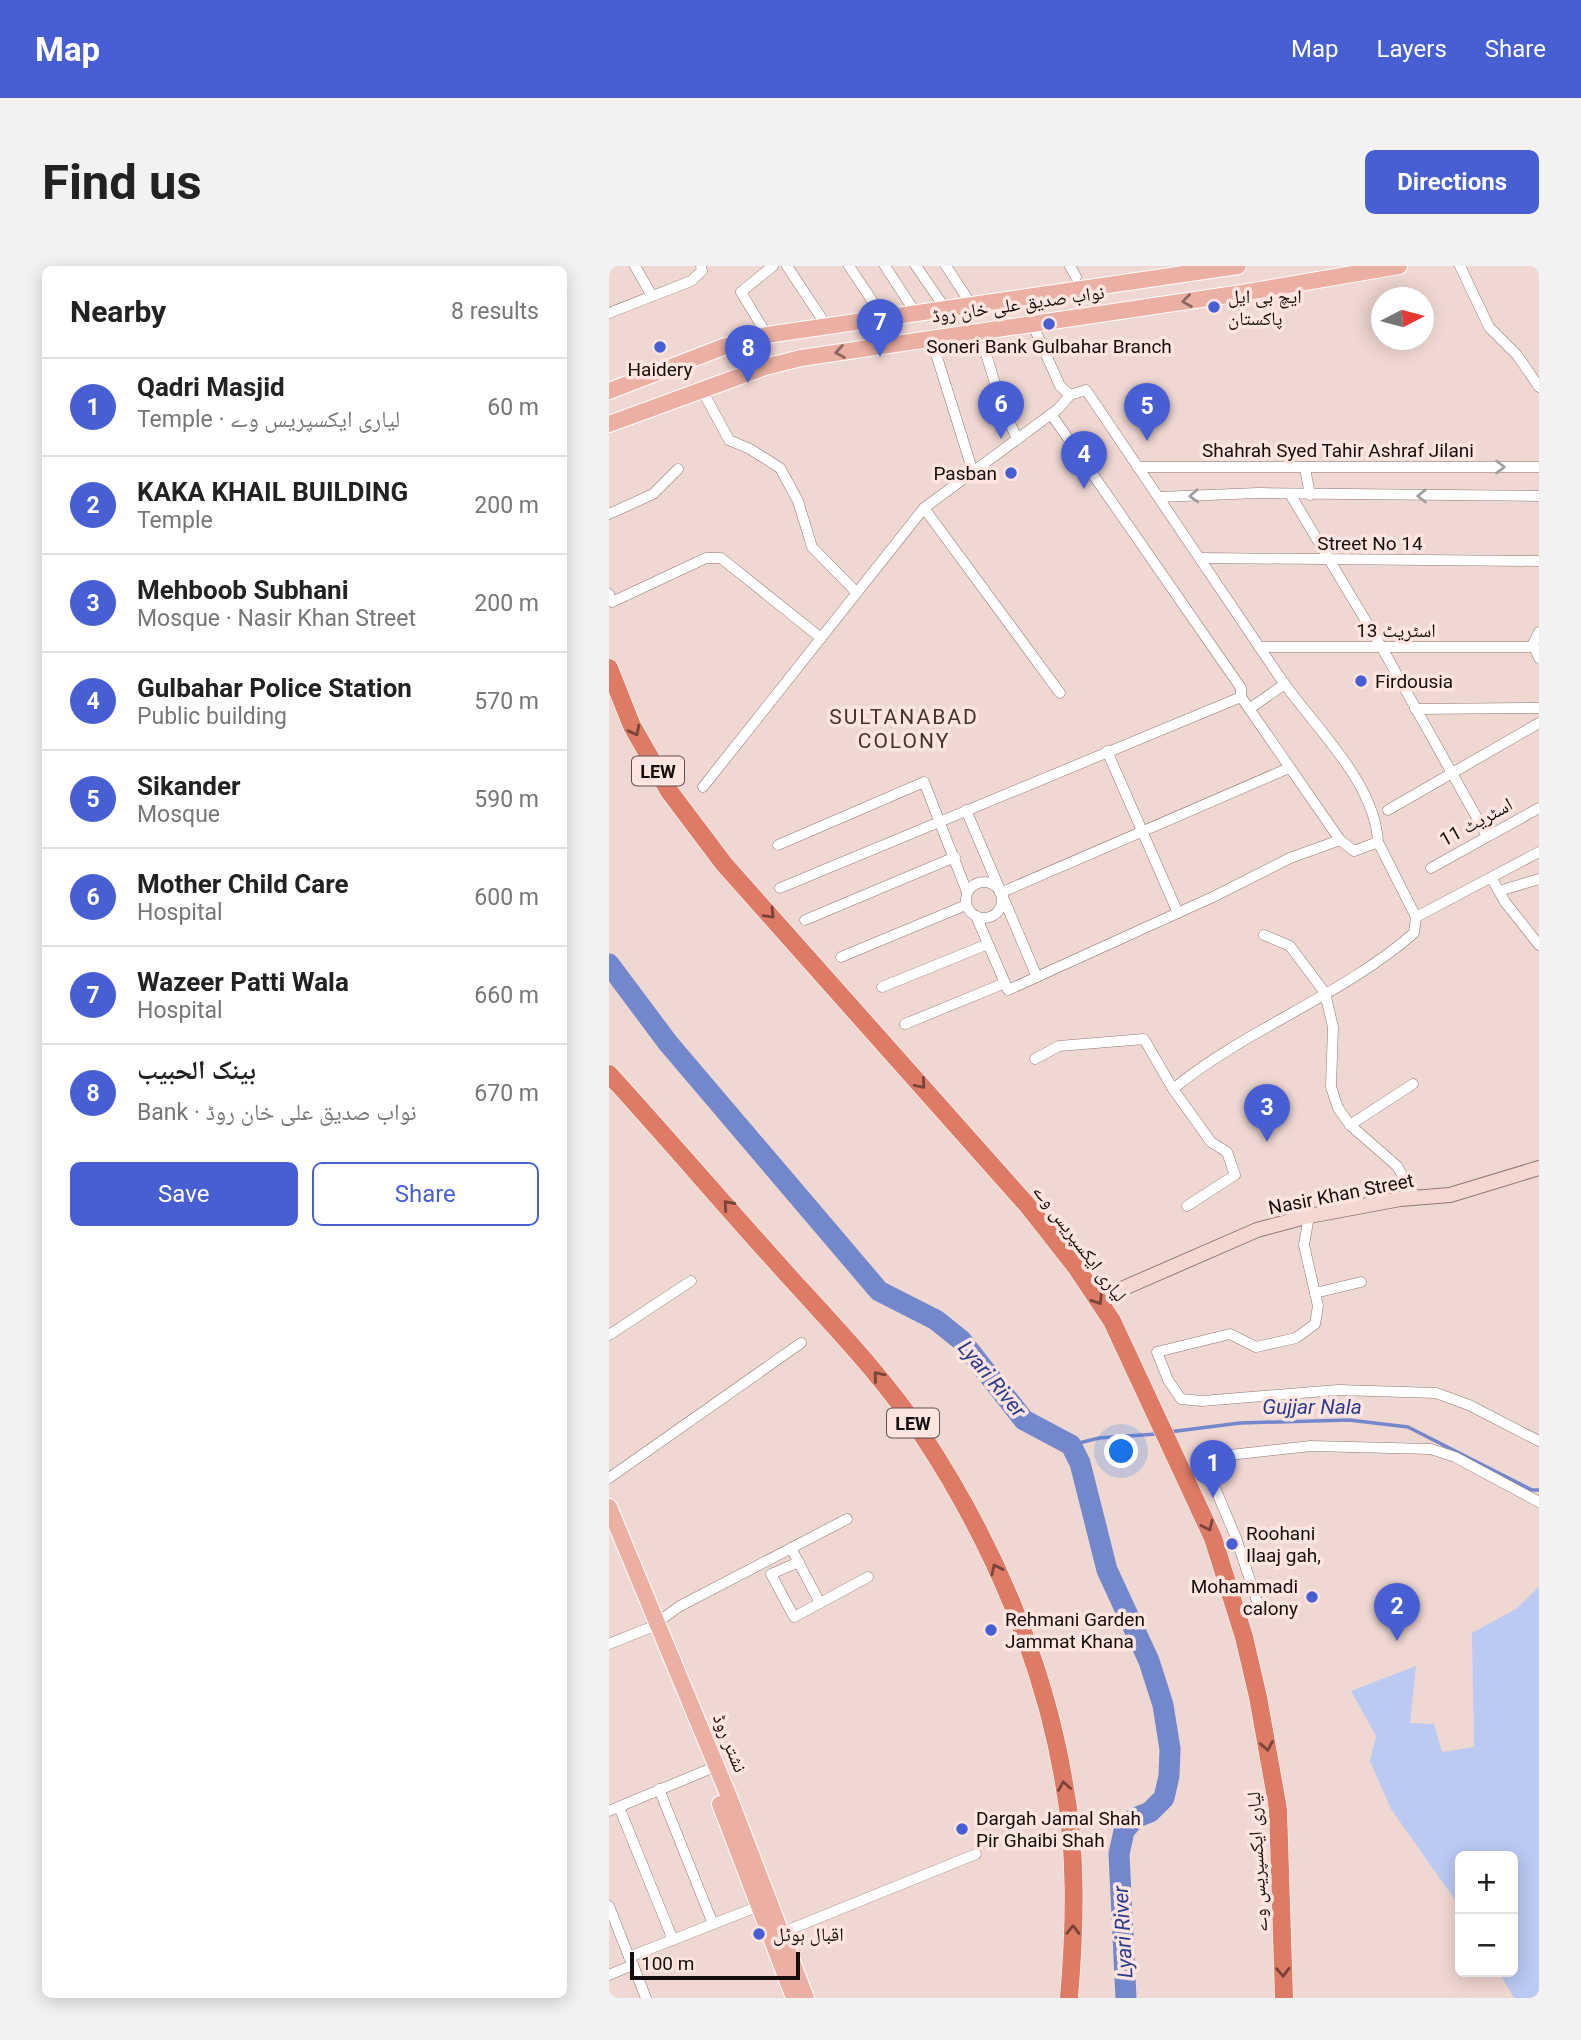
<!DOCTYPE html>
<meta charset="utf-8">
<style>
body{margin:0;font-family:Roboto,"Noto Naskh Arabic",sans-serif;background:#f2f2f2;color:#222}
.controls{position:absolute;right:21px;bottom:21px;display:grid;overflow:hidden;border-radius:10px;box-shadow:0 4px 18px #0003}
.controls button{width:63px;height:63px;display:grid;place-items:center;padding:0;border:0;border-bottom:2px solid #e0e0e0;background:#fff;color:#222;font:35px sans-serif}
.compass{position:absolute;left:762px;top:21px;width:63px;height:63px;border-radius:50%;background:#fff;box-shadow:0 4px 18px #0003;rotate:84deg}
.scale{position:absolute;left:21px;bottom:18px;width:170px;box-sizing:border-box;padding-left:7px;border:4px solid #160e0c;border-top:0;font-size:19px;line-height:24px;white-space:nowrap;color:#160e0c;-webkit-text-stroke:5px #fee5df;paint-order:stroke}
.you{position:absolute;left:513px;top:1186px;width:24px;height:24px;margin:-18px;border:5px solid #fff;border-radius:50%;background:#1a73e8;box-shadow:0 0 0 10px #1a73e833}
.badge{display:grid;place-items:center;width:46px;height:46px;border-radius:50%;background:#485fd3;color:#fff;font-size:23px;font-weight:700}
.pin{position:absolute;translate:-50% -58px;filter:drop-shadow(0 2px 4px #0008)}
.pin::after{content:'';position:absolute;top:37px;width:24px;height:21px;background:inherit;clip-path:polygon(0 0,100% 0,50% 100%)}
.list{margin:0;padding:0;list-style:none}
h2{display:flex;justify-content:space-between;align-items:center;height:91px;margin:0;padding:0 28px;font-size:30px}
h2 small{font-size:23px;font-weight:400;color:#767676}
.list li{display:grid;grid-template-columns:46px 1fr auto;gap:21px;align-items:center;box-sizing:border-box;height:98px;padding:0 28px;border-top:2px solid #e0e0e0}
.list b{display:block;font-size:26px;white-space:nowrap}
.list p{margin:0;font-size:23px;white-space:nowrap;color:#767676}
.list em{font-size:23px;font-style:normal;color:#767676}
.actions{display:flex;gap:14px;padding:21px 28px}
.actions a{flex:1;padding:16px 0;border:2px solid #485fd3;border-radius:10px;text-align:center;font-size:24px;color:#485fd3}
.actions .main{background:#485fd3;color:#fff}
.map{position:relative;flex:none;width:930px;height:1732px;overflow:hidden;border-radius:10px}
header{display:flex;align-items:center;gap:42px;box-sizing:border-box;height:98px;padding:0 35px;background:#485fd3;color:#fff}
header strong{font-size:33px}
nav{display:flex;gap:38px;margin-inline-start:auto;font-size:24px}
.intro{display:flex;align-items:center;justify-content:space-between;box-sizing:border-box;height:168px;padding:0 42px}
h1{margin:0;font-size:49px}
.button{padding:18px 32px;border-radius:10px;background:#485fd3;color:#fff;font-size:24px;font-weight:700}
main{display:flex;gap:42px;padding:0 42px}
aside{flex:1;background:#fff;border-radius:10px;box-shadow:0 4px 18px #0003}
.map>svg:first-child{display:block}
</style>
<header>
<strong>Map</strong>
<nav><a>Map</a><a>Layers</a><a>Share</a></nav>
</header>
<div class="intro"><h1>Find us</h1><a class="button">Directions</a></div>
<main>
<aside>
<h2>Nearby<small>8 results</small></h2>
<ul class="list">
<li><span class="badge">1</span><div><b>Qadri Masjid</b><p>Temple · لیاری ایکسپریس وے</p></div><em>60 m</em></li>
<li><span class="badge">2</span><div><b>KAKA KHAIL BUILDING</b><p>Temple</p></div><em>200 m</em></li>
<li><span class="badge">3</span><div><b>Mehboob Subhani</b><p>Mosque · Nasir Khan Street</p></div><em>200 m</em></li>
<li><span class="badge">4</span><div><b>Gulbahar Police Station</b><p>Public building</p></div><em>570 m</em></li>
<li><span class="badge">5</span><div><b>Sikander</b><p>Mosque</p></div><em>590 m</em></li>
<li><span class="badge">6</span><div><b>Mother Child Care</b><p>Hospital</p></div><em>600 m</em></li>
<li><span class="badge">7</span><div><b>Wazeer Patti Wala</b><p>Hospital</p></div><em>660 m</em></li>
<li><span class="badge">8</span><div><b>بينک الحبيب</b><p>Bank · نواب صدیق علی خان روڈ</p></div><em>670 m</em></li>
</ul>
<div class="actions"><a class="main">Save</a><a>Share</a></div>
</aside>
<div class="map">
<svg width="930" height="1732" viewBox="0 0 930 1732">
<rect width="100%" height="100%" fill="#f0d8d2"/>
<path fill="#bbc9f3" d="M 930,1321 L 930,1732 L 905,1732 L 890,1706 L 904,1706 L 904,1590 L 851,1590 L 851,1641 L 782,1543 L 761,1495 L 767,1470 L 742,1425 L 807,1400 L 801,1457 L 825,1458 L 833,1486 L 865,1481 L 863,1367 L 907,1343 Z"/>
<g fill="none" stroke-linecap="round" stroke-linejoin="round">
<g stroke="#7387cc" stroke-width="3.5">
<path d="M 560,1166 L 631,1157 L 740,1154 L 799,1161 L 923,1224 L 930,1224"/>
<path d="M 462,1179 L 490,1172 L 548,1168"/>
</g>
<path stroke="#7387cc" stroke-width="21" d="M 0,698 L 59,777 L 270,1025 L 327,1054 L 352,1074 L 415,1154 L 462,1179 L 471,1197 L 498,1304 L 540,1395 L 554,1439 L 561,1483 L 560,1510 L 555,1532 L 541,1546 L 526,1552 L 515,1565 L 510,1588 L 517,1732"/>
<defs>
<g id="street">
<path d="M 26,0 L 43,30"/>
<path d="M 178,0 L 217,59"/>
<path d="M 240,0 L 274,51"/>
<path d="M 276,0 L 306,46"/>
<path d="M 307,0 L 336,42"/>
<path d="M 337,0 L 362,38"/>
<path d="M 461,0 L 467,11"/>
<path d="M 851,0 L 880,61 L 908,89 L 930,121"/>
<path d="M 0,47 L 82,15 L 93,5 L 92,0"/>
<path d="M 423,57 L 451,120 L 461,129 L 477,124 C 541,220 606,315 670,410 C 703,459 766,515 769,576"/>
<path d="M 370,65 L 392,137 L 408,173"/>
<path d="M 158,69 L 132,26 L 164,0"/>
<path d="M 322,72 L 364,206"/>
<path d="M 93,124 L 120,174 L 141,183 L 171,202 L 189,235 L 203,281 L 248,327"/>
<path d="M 442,148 L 632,422 L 632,431"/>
<path d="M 528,201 L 930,201"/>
<path d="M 696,202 L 701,229"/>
<path d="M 681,228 L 773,382 L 877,568"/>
<path d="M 550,231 L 649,227 L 930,230"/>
<path d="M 315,242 L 451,427"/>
<path d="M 0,248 L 44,228 L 69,203"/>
<path d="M 591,292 L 930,295"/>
<path d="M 0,328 L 3,336 L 97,292 L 112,292 L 212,372"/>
<path d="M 930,366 L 924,378 L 930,392"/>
<path d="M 650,381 L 924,381"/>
<path d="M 640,443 L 676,418"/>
<path d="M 806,443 L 930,442"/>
<path d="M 498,485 L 569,647"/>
<path d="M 94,521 L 315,242 L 449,143 L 461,129"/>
<path d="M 357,544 L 428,711"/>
<path d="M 779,544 L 930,457"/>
<path d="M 169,579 L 315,516 L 358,626"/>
<path d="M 822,602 L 930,542"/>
<path d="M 883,613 L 896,636 L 930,679"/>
<circle cx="375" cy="634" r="18"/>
<path d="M 171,622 L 632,431 L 731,574 L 745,585 L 769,576 L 807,651 L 805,667 C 733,730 638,762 564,823"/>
<path d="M 890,625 L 930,613"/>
<path d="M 391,627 L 680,502"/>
<path d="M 367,650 L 399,724 L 606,630 L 681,592 L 731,574"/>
<path d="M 807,651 L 930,586"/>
<path d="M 196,654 L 346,591"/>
<path d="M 655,669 L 681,680 L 716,727 L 724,761 L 722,821 L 729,842 L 741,859 L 788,900 L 807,932"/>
<path d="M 232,691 L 357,639"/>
<path d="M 273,721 L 379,678"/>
<path d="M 296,758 L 396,717"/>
<path d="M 426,793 L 450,780 L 535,773 L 564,823 L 602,876 L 618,886 L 626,909 L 578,940"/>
<path d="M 741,859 L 804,818"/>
<path d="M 700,950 L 695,979 L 709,1040 L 706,1058 L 687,1072 L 647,1081 L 621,1068 L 548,1086 L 559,1114 L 572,1133 L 593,1135 L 729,1124 L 827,1127 L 860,1139 L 930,1175"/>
<path d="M 706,1027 L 752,1016"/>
<path d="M 0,1069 L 82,1015"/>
<path d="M 0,1212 L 192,1077"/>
<path d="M 182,1282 L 211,1337 L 185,1351 L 162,1308 L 190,1296"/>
<path d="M 211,1337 L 259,1311"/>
<path d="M 650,1341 L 627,1272 L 599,1205 L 599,1195 L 603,1191 L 702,1180 L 822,1183 L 846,1191 L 930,1236"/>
<path d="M 0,1378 L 40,1362 L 71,1340 L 238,1253"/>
<path d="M 50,1523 L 104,1658"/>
<path d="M 10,1541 L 64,1674"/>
<path d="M 0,1545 L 98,1504"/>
<path d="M 0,1640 L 20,1691"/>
<path d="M 172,1667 L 367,1588"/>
<path d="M 24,1699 L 37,1732"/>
<path d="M 0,1709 L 24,1699 L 20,1691 L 150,1640"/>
</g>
<path id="secondary" d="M 508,1025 L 648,964 L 700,950 L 791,933 L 841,929 L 930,902"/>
<g id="primary">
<path d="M 0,125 L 114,81 L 158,69 L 629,0"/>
<path d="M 0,158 L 156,101 L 192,92 L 633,27 L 790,0"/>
<path d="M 0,1241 L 121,1533 L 197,1732"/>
<path d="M 111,1538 L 185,1732"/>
</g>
<g id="highway">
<path d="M 0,402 L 23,460 L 60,525 L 115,598 L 419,940 L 467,1001 L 503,1055 L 604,1272 L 635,1371 L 649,1431 L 669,1543 L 675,1732"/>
<path d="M 0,808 C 63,877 123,948 186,1017 C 231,1066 276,1114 314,1170 C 382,1273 435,1395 455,1517 C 468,1587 466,1661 460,1732"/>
</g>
</defs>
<use href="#street" stroke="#8e7873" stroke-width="11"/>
<use href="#secondary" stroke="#8e7873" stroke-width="16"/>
<use href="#primary" stroke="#fff" stroke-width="18"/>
<use href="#highway" stroke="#fff" stroke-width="19"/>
<use href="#street" stroke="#fff" stroke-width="10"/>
<use href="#secondary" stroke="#f5d7d1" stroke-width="14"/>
<use href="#primary" stroke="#ebb0a3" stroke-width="16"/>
<use href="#highway" stroke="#dd7b66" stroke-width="18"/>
</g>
<defs><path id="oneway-chevron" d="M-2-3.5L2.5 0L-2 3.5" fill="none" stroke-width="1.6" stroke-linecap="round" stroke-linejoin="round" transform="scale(1.75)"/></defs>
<g stroke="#8b675f">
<use href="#oneway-chevron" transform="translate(578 35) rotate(172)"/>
<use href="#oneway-chevron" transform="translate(231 86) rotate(171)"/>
</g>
<g stroke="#a29f9e">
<use href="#oneway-chevron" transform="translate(891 201)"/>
<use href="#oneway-chevron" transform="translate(585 230) rotate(177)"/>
<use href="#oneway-chevron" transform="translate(813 230) rotate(-180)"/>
</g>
<g stroke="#7a4439">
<use href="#oneway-chevron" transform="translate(26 465) rotate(62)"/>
<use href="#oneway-chevron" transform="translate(161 648) rotate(47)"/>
<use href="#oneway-chevron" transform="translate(312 818) rotate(49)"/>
<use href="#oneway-chevron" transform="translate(119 939) rotate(-132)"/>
<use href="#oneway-chevron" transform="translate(489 1034) rotate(57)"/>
<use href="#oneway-chevron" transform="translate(269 1110) rotate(-129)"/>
<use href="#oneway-chevron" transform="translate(599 1260) rotate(65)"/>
<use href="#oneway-chevron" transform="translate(387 1303) rotate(-115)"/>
<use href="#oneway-chevron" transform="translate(658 1480) rotate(80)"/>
<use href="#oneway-chevron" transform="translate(455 1520) rotate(-99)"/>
<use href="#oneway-chevron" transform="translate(464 1664) rotate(-89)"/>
<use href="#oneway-chevron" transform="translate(674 1706) rotate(88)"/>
</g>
<g fill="#485fd3" stroke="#fee5df" stroke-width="2.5">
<circle cx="605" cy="41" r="7"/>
<circle cx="440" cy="58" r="7"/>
<circle cx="51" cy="81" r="7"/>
<circle cx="402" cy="207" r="7"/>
<circle cx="752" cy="415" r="7"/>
<circle cx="623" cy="1278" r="7"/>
<circle cx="703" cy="1331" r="7"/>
<circle cx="382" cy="1364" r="7"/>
<circle cx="353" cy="1563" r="7"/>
<circle cx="150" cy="1668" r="7"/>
</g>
<g text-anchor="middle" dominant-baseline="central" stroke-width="7" stroke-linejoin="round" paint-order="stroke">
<g fill="#fee5df" stroke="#5c4e4b" stroke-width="2">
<rect x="23" y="490.5" width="52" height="29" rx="5"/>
<rect x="278" y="1142.5" width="52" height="29" rx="5"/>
</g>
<g font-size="18" font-weight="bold" fill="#160e0c">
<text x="49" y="505">LEW</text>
<text x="304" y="1157">LEW</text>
</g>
<g font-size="19" fill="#160e0c" stroke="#fee5df" text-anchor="start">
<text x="619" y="30">ایچ بی ایل<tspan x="619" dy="22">پاکستان</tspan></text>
<text x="440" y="80" text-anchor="middle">Soneri Bank Gulbahar Branch</text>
<text x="51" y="103" text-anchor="middle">Haidery</text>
<text x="388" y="207" text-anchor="end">Pasban</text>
<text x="766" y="415">Firdousia</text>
<text x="637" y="1267">Roohani<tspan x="637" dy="22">Ilaaj gah,</tspan></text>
<text x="689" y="1320" text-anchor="end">Mohammadi<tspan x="689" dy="22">calony</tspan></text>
<text x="396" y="1353">Rehmani Garden<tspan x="396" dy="22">Jammat Khana</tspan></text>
<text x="367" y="1552">Dargah Jamal Shah<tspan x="367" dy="22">Pir Ghaibi Shah</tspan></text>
<text x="164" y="1668">اقبال ہوٹل</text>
</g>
<g font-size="19" fill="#160e0c" stroke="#fee5df">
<text transform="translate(409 38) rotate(-8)">نواب صدیق علی خان روڈ</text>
<text x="729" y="184">Shahrah Syed Tahir Ashraf Jilani</text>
<text x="761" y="277">Street No 14</text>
<text x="787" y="364">اسٹریٹ 13</text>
<text transform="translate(867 556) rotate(-29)">اسٹریٹ 11</text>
<text transform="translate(732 928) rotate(-11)">Nasir Khan Street</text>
<text transform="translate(471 977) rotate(53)">لیاری ایکسپریس وے</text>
<text transform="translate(121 1477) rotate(68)">نشتر روڈ</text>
<text transform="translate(648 1596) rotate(-93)">لیاری ایکسپریس وے</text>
</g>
<g font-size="21" letter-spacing="2" fill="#46332f" stroke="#fee5df">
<text x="295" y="451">SULTANABAD<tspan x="295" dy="24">COLONY</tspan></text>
</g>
<g font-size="21" font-style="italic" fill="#2c3b8c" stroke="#fee5df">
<text transform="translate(383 1113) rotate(50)">Lyari River</text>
<text x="703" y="1141">Gujjar Nala</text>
<text transform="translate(514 1666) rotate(-93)">Lyari River</text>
</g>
</g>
</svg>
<div class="controls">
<button>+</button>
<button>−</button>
</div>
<svg class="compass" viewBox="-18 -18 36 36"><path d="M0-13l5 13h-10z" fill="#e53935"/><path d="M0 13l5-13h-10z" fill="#767676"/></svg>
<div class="scale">100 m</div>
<div class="you"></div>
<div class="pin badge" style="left:604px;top:1232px">1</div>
<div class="pin badge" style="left:788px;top:1375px">2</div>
<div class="pin badge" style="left:658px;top:876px">3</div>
<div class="pin badge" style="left:475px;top:223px">4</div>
<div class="pin badge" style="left:538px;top:175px">5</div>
<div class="pin badge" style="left:392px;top:173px">6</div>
<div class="pin badge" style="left:271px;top:91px">7</div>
<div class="pin badge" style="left:139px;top:117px">8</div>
</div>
</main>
